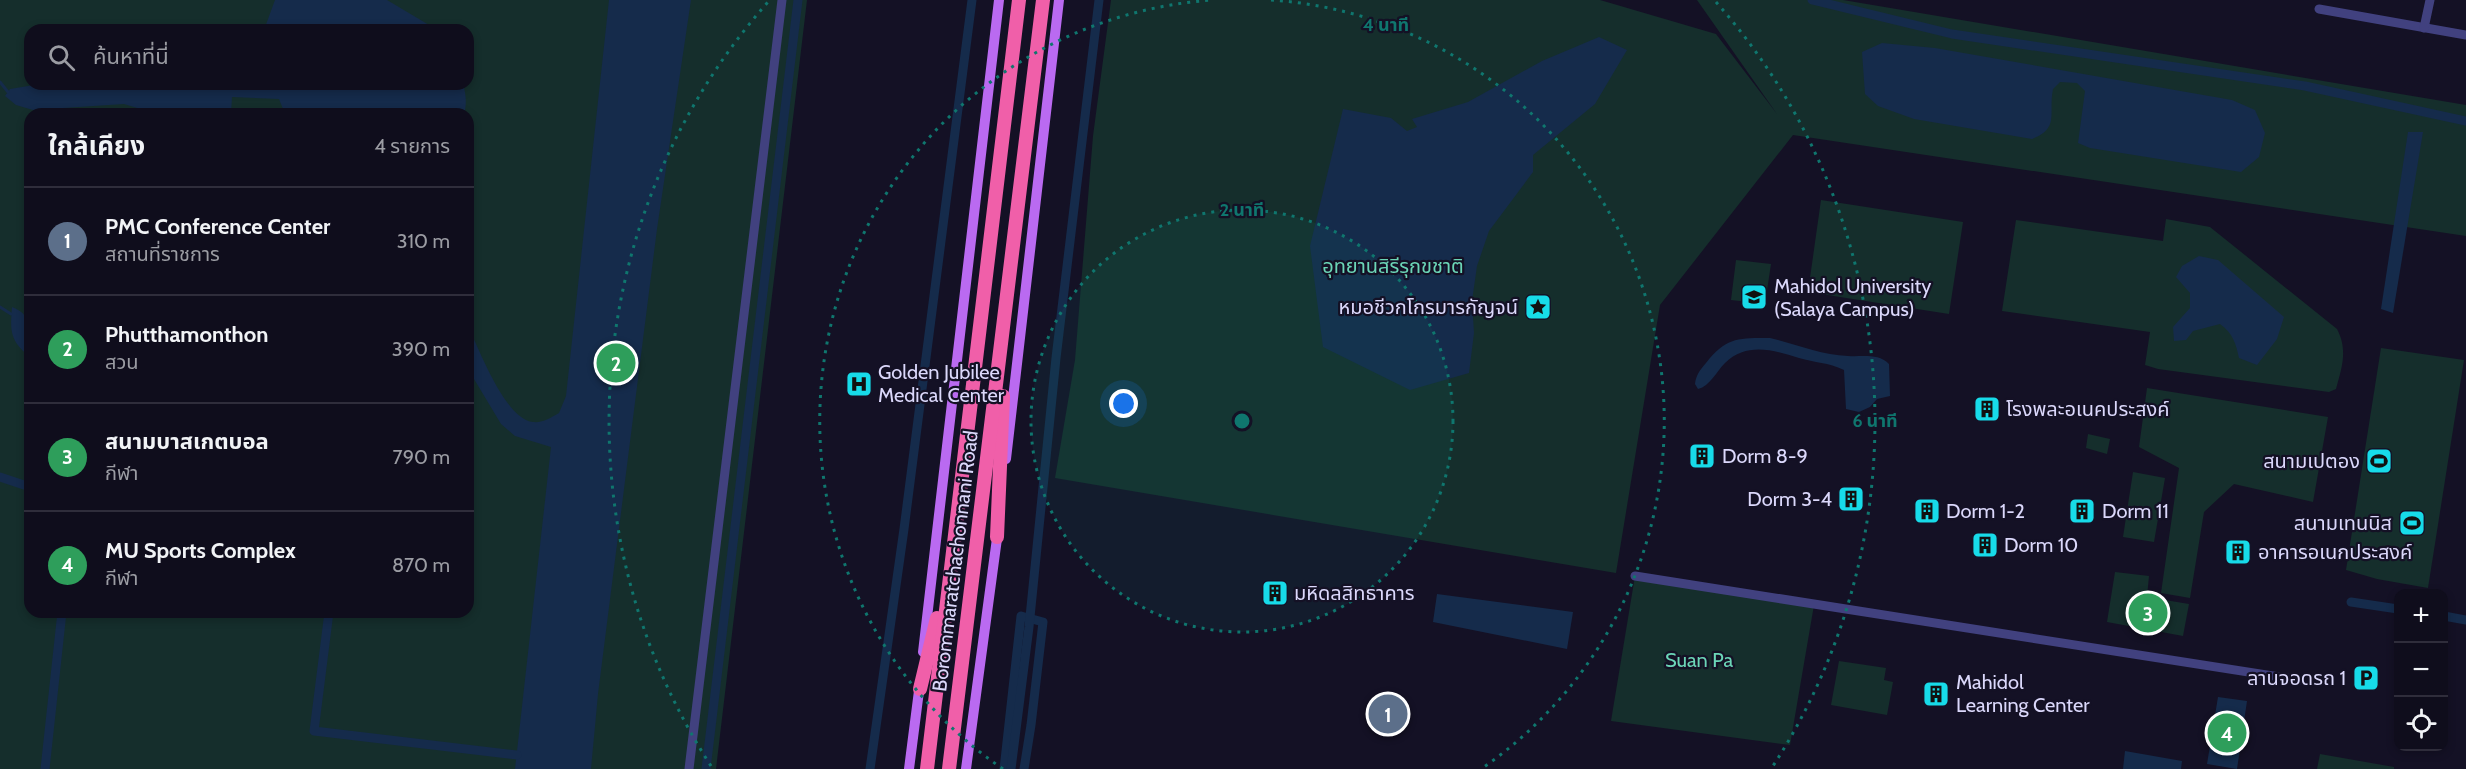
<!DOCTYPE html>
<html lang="th">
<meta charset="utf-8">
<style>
body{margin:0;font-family:Cabin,"Noto Sans Thai",sans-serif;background:#181625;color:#f1f3f6}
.controls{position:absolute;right:18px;bottom:18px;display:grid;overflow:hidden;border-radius:12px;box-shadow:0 3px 9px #0003}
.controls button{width:54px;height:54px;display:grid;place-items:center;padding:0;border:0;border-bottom:2px solid #2f2d3b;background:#0f0d1c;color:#f1f3f6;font:30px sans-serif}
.you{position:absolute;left:1124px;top:404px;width:21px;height:21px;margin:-15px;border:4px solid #fff;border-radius:50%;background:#1a73e8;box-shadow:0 0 0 9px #1a73e833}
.badge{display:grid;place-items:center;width:39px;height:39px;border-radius:50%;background:#17dbe9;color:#fff;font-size:20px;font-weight:700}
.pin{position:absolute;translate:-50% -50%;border:3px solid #fff;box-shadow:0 2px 6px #0006}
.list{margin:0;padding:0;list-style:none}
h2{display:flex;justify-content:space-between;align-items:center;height:78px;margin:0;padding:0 24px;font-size:26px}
h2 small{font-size:20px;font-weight:400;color:#9b9ca3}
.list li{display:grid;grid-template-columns:39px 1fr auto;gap:18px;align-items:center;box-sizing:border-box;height:108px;padding:0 24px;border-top:2px solid #2f2d3b}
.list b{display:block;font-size:22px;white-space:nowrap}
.list p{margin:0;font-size:20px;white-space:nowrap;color:#9b9ca3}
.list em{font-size:20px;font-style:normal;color:#9b9ca3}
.icon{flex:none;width:33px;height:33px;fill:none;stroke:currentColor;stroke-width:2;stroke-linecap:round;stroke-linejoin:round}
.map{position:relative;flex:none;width:2466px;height:769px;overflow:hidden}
.search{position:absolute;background:#0f0d1c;box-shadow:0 3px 9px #0003;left:24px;top:24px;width:450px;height:66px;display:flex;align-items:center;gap:15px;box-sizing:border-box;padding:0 21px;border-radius:18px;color:#9b9ca3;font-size:22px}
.panel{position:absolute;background:#0f0d1c;box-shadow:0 3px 9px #0003;left:24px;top:108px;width:450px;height:510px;border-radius:18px}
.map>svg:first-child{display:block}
</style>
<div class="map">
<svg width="2466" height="769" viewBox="0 0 2466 769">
<rect width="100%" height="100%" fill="#141125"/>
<g fill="#152e2c" fill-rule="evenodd">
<path d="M 0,0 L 807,0 L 716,769 L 0,769 ZM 30,30 L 468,30 L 468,84 L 30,84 ZM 30,114 L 468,114 L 468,612 L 30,612 Z"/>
<path d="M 1111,0 L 1600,0 L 1716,34 L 1777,114 L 1697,0 L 1843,0 L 2466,105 L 2466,236 L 1793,135 L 1660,305 L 1616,573 L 1055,478 L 1075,360 L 1093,136 Z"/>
<path d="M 1821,200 L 1963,222 L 1949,314 L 1808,292 Z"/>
<path d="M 2166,219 L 2210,227 L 2337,329 C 2348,350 2342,367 2336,389 L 2329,392 L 2158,369 L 2145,365 L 2150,332 L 2002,311 L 2016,220 L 2163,241 Z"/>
<path d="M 1736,260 L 1771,264 L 1765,304 L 1731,300 Z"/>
<path d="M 2381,348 L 2464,360 L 2428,588 L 2377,579 L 2346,570 Z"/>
<path d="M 2147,388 L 2328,417 L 2313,502 L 2234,484 L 2204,512 L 2190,598 L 2161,593 L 2179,468 L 2139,447 Z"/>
<path d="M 2088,434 L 2110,439 L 2107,454 L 2086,448 Z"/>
<path d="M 2133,472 L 2165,478 L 2154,542 L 2123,537 Z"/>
<path d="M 2115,572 L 2149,576 L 2147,597 L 2189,604 L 2183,636 L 2107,622 Z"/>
<path d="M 1635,576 L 1814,605 L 1790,745 L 1611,721 Z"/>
<path d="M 1839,661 L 1886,668 L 1884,680 L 1893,682 L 1887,715 L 1831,705 Z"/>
<path d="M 2320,754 L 2394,767 L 2394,769 L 2317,769 Z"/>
</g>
<g fill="#152b4b">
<path d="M 275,0 L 387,0 L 429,25 L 433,30 L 345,30 L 342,28 L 264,30 Z"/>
<path d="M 609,0 L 691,0 L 657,229 L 598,694 L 591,769 L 515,769 L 551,447 L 515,436 L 501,424 L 468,369 L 468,326 C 479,349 505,419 533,422 C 543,423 550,418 559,413 L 566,396 Z"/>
<path d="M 1599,37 L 1627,50 L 1595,104 L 1533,155 L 1533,172 L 1489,231 L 1477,266 L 1472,301 L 1474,333 L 1469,373 L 1410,390 L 1323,347 L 1310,246 L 1343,109 L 1391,118 L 1407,131 L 1417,127 L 1412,119 L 1468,102 L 1542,61 Z"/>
<path d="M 1882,43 L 1935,48 L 2232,100 L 2255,110 L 2265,133 L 2259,157 L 2241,172 L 2090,148 L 2078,143 L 2085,91 L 2077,83 L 2060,82 L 2053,89 C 2048,115 2060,128 2032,139 L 1914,119 L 1878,106 L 1865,94 L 1862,52 Z"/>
<path d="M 40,84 L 463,84 C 466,94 467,104 464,114 L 285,114 L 279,99 L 232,97 L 231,114 L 157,114 L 124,104 L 33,110 L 16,105 L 5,96 L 10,89 Z"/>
<path d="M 2408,132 L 2423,132 L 2393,313 L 2381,309 Z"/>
<path d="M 2199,256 L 2218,260 L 2284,317 L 2277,339 L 2257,365 L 2239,358 C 2236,344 2233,333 2220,324 L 2193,331 L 2186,340 L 2174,341 L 2173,327 L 2190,308 L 2190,293 L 2176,277 L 2182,266 Z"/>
<path d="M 12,307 C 35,315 30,337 30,357 C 10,341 10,331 12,307 Z"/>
<path d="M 1770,338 C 1796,344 1821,355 1848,356 C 1863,357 1878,353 1889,364 L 1890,396 L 1877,399 L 1870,407 L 1859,412 L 1846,409 L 1844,370 C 1828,362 1815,363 1799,358 C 1773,350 1747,342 1725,363 C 1716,372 1710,386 1698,389 L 1695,384 C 1696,375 1700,370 1706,363 C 1726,337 1739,338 1770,338 Z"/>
<path d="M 1437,594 L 1573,612 L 1567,649 L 1433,622 Z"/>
<path d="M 2218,697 L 2247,701 L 2237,769 L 2207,764 Z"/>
<path d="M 2125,751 L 2182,761 L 2181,769 L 2123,769 Z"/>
</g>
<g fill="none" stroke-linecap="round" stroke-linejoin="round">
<g stroke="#152b4b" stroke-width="3">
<path d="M 0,82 L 8,92"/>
<path d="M 0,307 L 11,314"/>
</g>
<g stroke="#152b4b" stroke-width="9">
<path d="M 1812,0 L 1952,34 L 2305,86 L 2466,121"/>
<path d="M 0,477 L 30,487"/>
<path d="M 2351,602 L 2398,609"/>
<path d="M 329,612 L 314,731 L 517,755"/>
<path d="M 2444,616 L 2466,620"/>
<path d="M 45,769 L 62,612"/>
<path d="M 706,769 L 798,0"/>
<path d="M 870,769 L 904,529 L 972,0"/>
<path d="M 1004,769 L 1021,616 L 1043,622 L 1031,725 L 1024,769"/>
<path d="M 1011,769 L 1029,627 L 1056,358 L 1099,0"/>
</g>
<g stroke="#41417f" stroke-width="9">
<path d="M 2319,9 L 2466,35"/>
<path d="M 2424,28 L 2430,0"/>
<path d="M 1635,576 L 2299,680"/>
<path d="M 689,769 L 782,0"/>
</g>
<g stroke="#ba6af1" stroke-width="10">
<path d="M 1006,459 L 1059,0"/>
<path d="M 923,652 L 999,0"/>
<path d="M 909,769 L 920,683"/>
<path d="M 966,769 L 998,531"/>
</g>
<g stroke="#f05fa9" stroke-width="14">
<path d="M 997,537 L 1003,396"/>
<path d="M 920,689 L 937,618"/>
<path d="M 927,769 L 1019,0"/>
<path d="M 949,769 L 1043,0"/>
</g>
</g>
<circle cx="1242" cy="421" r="211" fill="#0f766e" fill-opacity=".12"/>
<g fill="none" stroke="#0f766e" stroke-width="3" stroke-dasharray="3 6">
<circle cx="1242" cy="421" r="211"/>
<path d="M1003 769A422 422 0 0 1 1213 0M1271 0A422 422 0 0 1 1481 769"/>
<path d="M711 766A633 633 0 0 1 768 2M1716 2A633 633 0 0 1 1773 766"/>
</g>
<defs>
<symbol id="university-square" viewBox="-11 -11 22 22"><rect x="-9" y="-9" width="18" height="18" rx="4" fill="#17dbe9" stroke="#141125"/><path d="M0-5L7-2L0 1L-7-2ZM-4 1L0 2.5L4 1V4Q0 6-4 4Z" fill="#111"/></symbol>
<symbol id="sight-square" viewBox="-11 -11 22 22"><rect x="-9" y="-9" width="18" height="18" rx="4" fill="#17dbe9" stroke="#141125"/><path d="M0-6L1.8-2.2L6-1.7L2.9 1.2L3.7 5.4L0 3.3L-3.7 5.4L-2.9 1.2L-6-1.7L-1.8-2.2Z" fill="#111"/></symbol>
<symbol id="hospital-square" viewBox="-11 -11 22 22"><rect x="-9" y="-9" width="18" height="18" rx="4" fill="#17dbe9" stroke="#141125"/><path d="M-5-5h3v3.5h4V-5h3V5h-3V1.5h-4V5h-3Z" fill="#111"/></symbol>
<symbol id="building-square" viewBox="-11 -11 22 22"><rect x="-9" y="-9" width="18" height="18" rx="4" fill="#17dbe9" stroke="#141125"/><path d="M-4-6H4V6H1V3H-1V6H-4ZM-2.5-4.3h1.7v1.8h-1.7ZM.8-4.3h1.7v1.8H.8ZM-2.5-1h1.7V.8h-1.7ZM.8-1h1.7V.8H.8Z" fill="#111"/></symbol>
<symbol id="stadium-square" viewBox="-11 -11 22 22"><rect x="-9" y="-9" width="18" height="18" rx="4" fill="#17dbe9" stroke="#141125"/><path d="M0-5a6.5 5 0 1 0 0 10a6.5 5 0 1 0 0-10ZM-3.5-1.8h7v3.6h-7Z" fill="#111"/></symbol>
<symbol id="parking-square" viewBox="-11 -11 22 22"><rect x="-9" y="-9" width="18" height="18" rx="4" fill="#17dbe9" stroke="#141125"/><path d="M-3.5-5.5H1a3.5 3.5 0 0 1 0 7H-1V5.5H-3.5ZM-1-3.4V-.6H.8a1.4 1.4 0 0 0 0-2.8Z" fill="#111"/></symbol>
</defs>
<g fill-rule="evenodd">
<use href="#university-square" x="1739" y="282" width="30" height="30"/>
<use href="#sight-square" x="1523" y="292" width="30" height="30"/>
<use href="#hospital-square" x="844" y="369" width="30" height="30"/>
<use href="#building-square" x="1972" y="394" width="30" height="30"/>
<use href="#building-square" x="1687" y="441" width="30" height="30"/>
<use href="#stadium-square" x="2364" y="446" width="30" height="30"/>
<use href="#building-square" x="1836" y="484" width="30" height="30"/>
<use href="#building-square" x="1912" y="496" width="30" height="30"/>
<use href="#building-square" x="2067" y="496" width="30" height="30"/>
<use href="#stadium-square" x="2397" y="508" width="30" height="30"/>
<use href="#building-square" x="1970" y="530" width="30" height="30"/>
<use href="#building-square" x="2223" y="537" width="30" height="30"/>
<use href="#building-square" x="1260" y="578" width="30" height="30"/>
<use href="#parking-square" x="2351" y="663" width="30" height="30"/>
<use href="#building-square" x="1921" y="679" width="30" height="30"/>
</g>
<g text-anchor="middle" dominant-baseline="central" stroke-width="4.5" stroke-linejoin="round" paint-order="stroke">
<g font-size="20" fill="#6bd5b7" stroke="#141125">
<text x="1393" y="266">อุทยานสิรีรุกขชาติ</text>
<text x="1699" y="660">Suan Pa</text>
</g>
<g font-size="20" fill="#dbd8fb" stroke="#141125" text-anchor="start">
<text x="1774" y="286">Mahidol University<tspan x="1774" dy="23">(Salaya Campus)</tspan></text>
<text x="1518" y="307" text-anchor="end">หมอชีวกโกรมารกัญจน์</text>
<text x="878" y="372">Golden Jubilee<tspan x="878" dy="23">Medical Center</tspan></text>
<text x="2006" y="409">โรงพละอเนคประสงค์</text>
<text x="1722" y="456">Dorm 8-9</text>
<text x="2360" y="461" text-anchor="end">สนามเปตอง</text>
<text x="1832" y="499" text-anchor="end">Dorm 3-4</text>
<text x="1946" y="511">Dorm 1-2</text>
<text x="2102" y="511">Dorm 11</text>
<text x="2392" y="523" text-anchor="end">สนามเทนนิส</text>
<text x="2004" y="545">Dorm 10</text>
<text x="2258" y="552">อาคารอเนกประสงค์</text>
<text x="1294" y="593">มหิดลสิทธาคาร</text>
<text x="2346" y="678" text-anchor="end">ลานจอดรถ 1</text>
<text x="1956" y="682">Mahidol<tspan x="1956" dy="23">Learning Center</tspan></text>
</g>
<g font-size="20" fill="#dbd8fb" stroke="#141125">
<text transform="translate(955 561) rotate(-83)">Borommaratchachonnani Road</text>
</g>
</g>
<circle cx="1242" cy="421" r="9" fill="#0f766e" stroke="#141125" stroke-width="3"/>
<g font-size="18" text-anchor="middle" font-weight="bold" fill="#0f766e" stroke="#141125" stroke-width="4.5" stroke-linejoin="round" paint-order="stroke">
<text x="1386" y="31">4 นาที</text>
<text x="1242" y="216">2 นาที</text>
<text x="1875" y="427">6 นาที</text>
</g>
</svg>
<div class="controls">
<button>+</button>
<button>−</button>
<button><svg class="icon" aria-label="locate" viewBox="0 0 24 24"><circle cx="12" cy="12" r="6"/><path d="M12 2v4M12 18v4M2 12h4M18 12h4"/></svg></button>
</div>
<div class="you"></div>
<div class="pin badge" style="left:1388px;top:714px;background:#5c6f8a">1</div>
<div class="pin badge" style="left:616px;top:363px;background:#2e9e5b">2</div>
<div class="pin badge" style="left:2148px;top:613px;background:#2e9e5b">3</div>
<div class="pin badge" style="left:2227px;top:733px;background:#2e9e5b">4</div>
<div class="search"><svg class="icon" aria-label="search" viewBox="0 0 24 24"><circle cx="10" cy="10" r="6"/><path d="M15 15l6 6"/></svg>ค้นหาที่นี่</div>
<section class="panel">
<h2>ใกล้เคียง<small>4 รายการ</small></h2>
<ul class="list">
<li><span class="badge" style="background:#5c6f8a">1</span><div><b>PMC Conference Center</b><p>สถานที่ราชการ</p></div><em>310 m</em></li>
<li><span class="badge" style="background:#2e9e5b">2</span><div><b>Phutthamonthon</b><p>สวน</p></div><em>390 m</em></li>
<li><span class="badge" style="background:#2e9e5b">3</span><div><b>สนามบาสเกตบอล</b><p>กีฬา</p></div><em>790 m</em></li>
<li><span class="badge" style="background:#2e9e5b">4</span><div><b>MU Sports Complex</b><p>กีฬา</p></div><em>870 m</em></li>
</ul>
</section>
</div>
